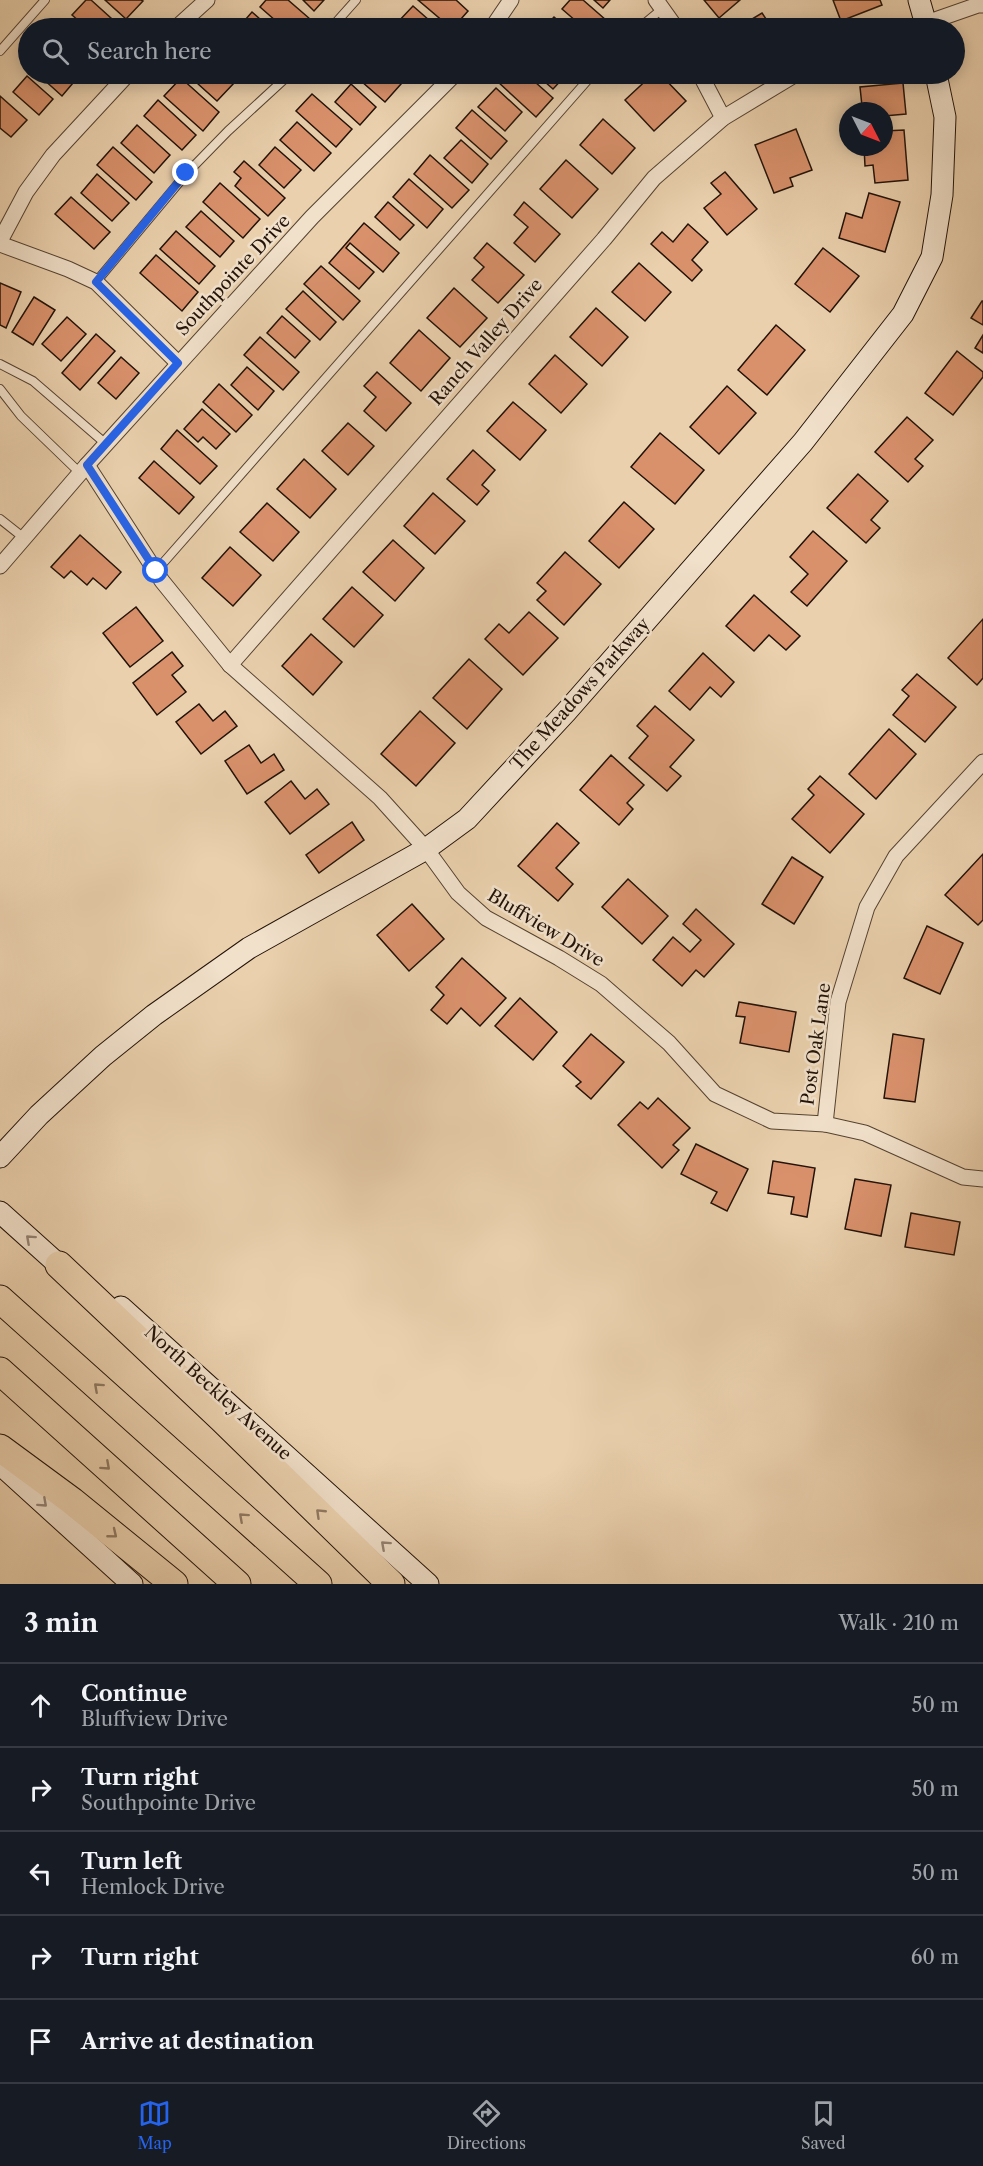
<!DOCTYPE html>
<meta charset="utf-8">
<style>
body{margin:0;font-family:"Libre Caslon Text",serif;background:#20242c;color:#f1f3f6}
.compass{position:absolute;left:839px;top:102px;width:54px;height:54px;border-radius:50%;background:#171b24;box-shadow:0 3px 15px #0003;rotate:132deg}
.stop{position:absolute;width:18px;height:18px;margin:-14px;border:4px solid #2563eb;border-radius:50%;background:#fff}
.stop.end{background:#2563eb;border-color:#fff;box-shadow:0 2px 6px #0008}
.list{margin:0;padding:0;list-style:none}
h2{display:flex;justify-content:space-between;align-items:center;height:78px;margin:0;padding:0 24px;font-size:26px}
h2 small{font-size:20px;font-weight:400;color:#9ea1a6}
.list li{display:grid;grid-template-columns:39px 1fr auto;gap:18px;align-items:center;box-sizing:border-box;height:84px;padding:0 24px;border-top:2px solid #363941}
.list b{display:block;font-size:22px;white-space:nowrap}
.list p{margin:0;font-size:20px;white-space:nowrap;color:#9ea1a6}
.list em{font-size:20px;font-style:normal;color:#9ea1a6}
.icon{flex:none;width:33px;height:33px;fill:none;stroke:currentColor;stroke-width:2;stroke-linecap:round;stroke-linejoin:round}
.map{position:relative;flex:none;width:983px;height:1584px;overflow:hidden}
.search{position:absolute;background:#171b24;box-shadow:0 3px 15px #0003;left:18px;right:18px;top:18px;height:66px;display:flex;align-items:center;gap:15px;box-sizing:border-box;padding:0 21px;border-radius:33px;color:#9ea1a6;font-size:22px}
.sheet{height:498px;background:#171b24}
nav{display:flex;justify-content:space-around;align-items:center;box-sizing:border-box;height:84px;border-top:2px solid #363941;background:#171b24;font-size:16px;color:#9ea1a6}
nav a{display:grid;justify-items:center;gap:3px}
nav .on{color:#2563eb}
.map>svg:first-child{display:block}
</style>
<div class="map">
<svg width="983" height="1584" viewBox="0 0 983 1584">
<rect width="100%" height="100%" fill="#ead0ad"/>
<filter id="stains"><feTurbulence type="fractalNoise" baseFrequency=".00333" numOctaves="4"/><feColorMatrix values="0 0 0 0 .2 0 0 0 0 .09 0 0 0 0 .02 0 0 0 .5 -.17"/></filter>
<radialGradient id="worn" r=".72"><stop offset=".6" stop-color="#630" stop-opacity="0"/><stop offset="1" stop-color="#630" stop-opacity=".3"/></radialGradient>
<g fill="#d9916c" stroke="#221208" stroke-width="1.5">
<path d="M 86,0 L 91,0 L 122,28 L 87,28 L 72,15 Z"/>
<path d="M 105,0 L 141,0 L 143,1 L 126,19 Z"/>
<path d="M 266,0 L 288,0 L 310,19 L 302,28 L 284,28 L 260,7 Z"/>
<path d="M 303,0 L 324,0 L 314,11 Z"/>
<path d="M 418,0 L 456,0 L 468,11 L 453,28 L 451,28 Z"/>
<path d="M 570,0 L 583,0 L 614,27 L 584,28 L 562,9 Z"/>
<path d="M 594,0 L 610,0 L 603,8 Z"/>
<path d="M 704,0 L 740,0 L 719,18 Z"/>
<path d="M 833,0 L 880,0 L 882,5 L 841,21 Z"/>
<path d="M 413,6 L 438,28 L 402,28 L 397,23 Z"/>
<path d="M 252,12 L 270,28 L 238,28 Z"/>
<path d="M 762,13 L 772,28 L 737,28 Z"/>
<path d="M 554,17 L 567,28 L 544,28 Z"/>
<path d="M 44,74 L 74,74 L 78,77 L 62,96 L 41,77 Z"/>
<path d="M 187,74 L 224,74 L 234,83 L 217,101 Z"/>
<path d="M 236,74 L 252,74 L 244,81 Z"/>
<path d="M 353,74 L 390,74 L 401,84 L 385,102 Z"/>
<path d="M 504,74 L 526,74 L 553,98 L 536,117 L 497,81 Z"/>
<path d="M 536,74 L 567,74 L 553,89 Z"/>
<path d="M 653,74 L 660,74 L 686,101 L 654,131 L 625,100 Z"/>
<path d="M 27,76 L 53,99 L 39,115 L 13,92 Z"/>
<path d="M 181,78 L 219,112 L 203,131 L 164,96 Z"/>
<path d="M 903,83 L 906,114 L 884,116 L 884,111 L 877,111 L 876,105 L 862,106 L 860,87 Z"/>
<path d="M 351,84 L 376,107 L 360,125 L 335,102 Z"/>
<path d="M 496,88 L 522,112 L 505,131 L 478,107 Z"/>
<path d="M 312,94 L 352,129 L 336,147 L 296,111 Z"/>
<path d="M 0,96 L 27,120 L 11,137 L 0,128 Z"/>
<path d="M 158,100 L 196,135 L 182,150 L 144,116 Z"/>
<path d="M 472,110 L 507,141 L 491,159 L 456,128 Z"/>
<path d="M 603,119 L 635,148 L 612,174 L 580,145 Z"/>
<path d="M 297,122 L 331,153 L 314,171 L 280,140 Z"/>
<path d="M 137,125 L 170,155 L 154,173 L 121,143 Z"/>
<path d="M 796,129 L 812,170 L 790,178 L 793,186 L 774,193 L 755,145 Z"/>
<path d="M 904,130 L 908,180 L 875,183 L 873,165 L 865,166 L 864,147 L 884,147 L 884,131 Z"/>
<path d="M 461,140 L 488,164 L 472,183 L 444,158 Z"/>
<path d="M 113,147 L 152,182 L 136,200 L 97,165 Z"/>
<path d="M 275,147 L 301,170 L 284,188 L 259,165 Z"/>
<path d="M 430,155 L 469,190 L 452,208 L 414,174 Z"/>
<path d="M 566,160 L 598,189 L 572,218 L 540,189 Z"/>
<path d="M 244,161 L 285,198 L 268,216 L 235,186 L 241,178 L 234,172 Z"/>
<path d="M 725,172 L 757,209 L 727,235 L 704,208 L 721,194 L 711,183 Z"/>
<path d="M 97,174 L 129,203 L 112,221 L 81,193 Z"/>
<path d="M 409,179 L 443,209 L 427,228 L 393,197 Z"/>
<path d="M 220,183 L 260,219 L 243,238 L 203,202 Z"/>
<path d="M 869,193 L 900,202 L 885,252 L 839,238 L 846,213 L 862,218 Z"/>
<path d="M 71,197 L 110,232 L 94,249 L 55,214 Z"/>
<path d="M 388,202 L 414,225 L 400,240 L 375,217 Z"/>
<path d="M 524,202 L 560,234 L 535,262 L 514,243 L 528,227 L 514,215 Z"/>
<path d="M 201,211 L 234,241 L 220,257 L 186,227 Z"/>
<path d="M 364,223 L 399,253 L 383,272 L 350,243 L 346,248 L 374,272 L 359,289 L 329,263 Z"/>
<path d="M 688,224 L 708,242 L 692,260 L 702,270 L 692,281 L 651,244 L 662,232 L 673,242 Z"/>
<path d="M 176,231 L 215,266 L 199,284 L 160,249 Z"/>
<path d="M 487,243 L 524,275 L 498,303 L 472,280 L 484,267 L 474,258 Z"/>
<path d="M 823,248 L 859,276 L 830,312 L 795,284 Z"/>
<path d="M 156,255 L 198,292 L 182,311 L 140,273 Z"/>
<path d="M 639,263 L 671,292 L 645,321 L 612,292 Z"/>
<path d="M 321,266 L 360,301 L 343,320 L 304,284 Z"/>
<path d="M 0,283 L 21,292 L 6,328 L 0,325 Z"/>
<path d="M 454,288 L 487,318 L 460,347 L 427,318 Z"/>
<path d="M 303,291 L 336,322 L 320,340 L 286,309 Z"/>
<path d="M 34,297 L 55,310 L 33,345 L 12,332 Z"/>
<path d="M 982,301 L 983,301 L 983,325 L 971,318 Z"/>
<path d="M 596,308 L 628,337 L 602,366 L 570,337 Z"/>
<path d="M 282,316 L 310,341 L 295,358 L 267,333 Z"/>
<path d="M 67,317 L 86,334 L 61,361 L 42,344 Z"/>
<path d="M 776,325 L 805,350 L 767,395 L 738,370 Z"/>
<path d="M 419,330 L 450,358 L 421,391 L 390,363 Z"/>
<path d="M 96,334 L 115,351 L 80,390 L 62,373 Z"/>
<path d="M 983,335 L 983,353 L 975,348 Z"/>
<path d="M 260,337 L 299,372 L 283,390 L 244,355 Z"/>
<path d="M 957,351 L 983,372 L 983,377 L 953,415 L 925,393 Z"/>
<path d="M 555,355 L 587,384 L 561,413 L 529,384 Z"/>
<path d="M 121,357 L 139,373 L 116,399 L 98,383 Z"/>
<path d="M 247,367 L 274,391 L 258,410 L 231,385 Z"/>
<path d="M 377,372 L 411,403 L 386,431 L 364,411 L 376,397 L 364,386 Z"/>
<path d="M 219,384 L 252,415 L 236,432 L 203,402 Z"/>
<path d="M 727,386 L 756,413 L 719,454 L 690,427 Z"/>
<path d="M 513,402 L 546,430 L 520,460 L 487,431 Z"/>
<path d="M 202,409 L 230,434 L 216,449 L 203,437 L 198,442 L 184,429 Z"/>
<path d="M 907,417 L 933,440 L 915,459 L 923,466 L 908,482 L 875,452 Z"/>
<path d="M 348,423 L 374,446 L 348,475 L 322,451 Z"/>
<path d="M 177,430 L 217,466 L 200,484 L 161,449 Z"/>
<path d="M 660,433 L 704,470 L 675,504 L 631,467 Z"/>
<path d="M 473,450 L 495,470 L 482,485 L 489,491 L 477,505 L 447,479 Z"/>
<path d="M 304,459 L 336,489 L 310,518 L 277,489 Z"/>
<path d="M 154,461 L 194,497 L 179,514 L 139,478 Z"/>
<path d="M 858,474 L 888,501 L 871,520 L 880,528 L 866,543 L 827,508 Z"/>
<path d="M 433,493 L 465,521 L 435,554 L 404,526 Z"/>
<path d="M 624,502 L 654,529 L 619,568 L 589,541 Z"/>
<path d="M 267,503 L 299,532 L 273,561 L 240,532 Z"/>
<path d="M 813,531 L 847,561 L 807,606 L 791,592 L 808,574 L 790,557 Z"/>
<path d="M 80,535 L 121,572 L 106,589 L 93,578 L 87,585 L 71,571 L 64,578 L 51,567 Z"/>
<path d="M 393,540 L 424,568 L 395,601 L 363,572 Z"/>
<path d="M 230,547 L 261,575 L 233,606 L 202,578 Z"/>
<path d="M 565,552 L 601,584 L 564,625 L 537,600 L 546,591 L 537,583 Z"/>
<path d="M 352,587 L 383,615 L 354,647 L 323,619 Z"/>
<path d="M 754,595 L 800,636 L 786,650 L 769,635 L 754,651 L 726,626 Z"/>
<path d="M 136,607 L 163,641 L 130,667 L 103,633 Z"/>
<path d="M 529,612 L 558,638 L 523,675 L 485,639 L 499,624 L 509,633 Z"/>
<path d="M 983,619 L 983,678 L 977,685 L 948,658 Z"/>
<path d="M 311,634 L 342,662 L 313,695 L 282,666 Z"/>
<path d="M 172,652 L 183,666 L 172,675 L 186,692 L 157,715 L 133,683 Z"/>
<path d="M 703,653 L 734,682 L 721,697 L 710,687 L 690,710 L 669,691 Z"/>
<path d="M 469,659 L 502,689 L 467,729 L 433,698 Z"/>
<path d="M 917,674 L 956,707 L 925,742 L 893,715 L 909,696 L 902,690 Z"/>
<path d="M 199,704 L 213,721 L 225,711 L 237,726 L 201,754 L 176,722 Z"/>
<path d="M 655,706 L 694,740 L 670,767 L 681,776 L 667,791 L 629,758 L 648,736 L 637,726 Z"/>
<path d="M 420,711 L 455,743 L 416,786 L 381,754 Z"/>
<path d="M 889,729 L 916,754 L 876,799 L 849,774 Z"/>
<path d="M 249,745 L 261,763 L 274,754 L 284,770 L 247,794 L 225,761 Z"/>
<path d="M 611,755 L 644,785 L 627,803 L 633,809 L 619,825 L 580,790 Z"/>
<path d="M 820,776 L 864,814 L 830,853 L 792,819 L 814,795 L 808,789 Z"/>
<path d="M 291,781 L 305,799 L 317,789 L 329,804 L 290,834 L 265,802 Z"/>
<path d="M 352,822 L 364,840 L 319,873 L 306,855 Z"/>
<path d="M 557,823 L 579,843 L 556,868 L 573,884 L 558,901 L 518,866 Z"/>
<path d="M 983,854 L 983,920 L 978,925 L 945,895 Z"/>
<path d="M 792,857 L 823,877 L 794,924 L 762,904 Z"/>
<path d="M 628,879 L 668,916 L 642,944 L 602,907 Z"/>
<path d="M 412,904 L 444,939 L 409,971 L 377,935 Z"/>
<path d="M 696,909 L 734,944 L 704,977 L 696,970 L 682,986 L 653,960 L 673,937 L 690,952 L 701,940 L 683,924 Z"/>
<path d="M 927,926 L 963,943 L 940,994 L 904,978 Z"/>
<path d="M 462,958 L 506,998 L 480,1026 L 461,1008 L 447,1024 L 431,1010 L 444,995 L 436,987 Z"/>
<path d="M 520,998 L 557,1032 L 533,1060 L 495,1026 Z"/>
<path d="M 739,1002 L 796,1012 L 789,1052 L 740,1043 L 745,1017 L 736,1016 Z"/>
<path d="M 591,1034 L 624,1062 L 591,1099 L 576,1086 L 581,1082 L 563,1066 Z"/>
<path d="M 893,1034 L 924,1039 L 915,1102 L 884,1098 Z"/>
<path d="M 658,1098 L 690,1128 L 673,1145 L 679,1150 L 662,1168 L 618,1125 L 640,1102 L 648,1109 Z"/>
<path d="M 696,1144 L 748,1169 L 727,1211 L 711,1203 L 717,1192 L 681,1174 Z"/>
<path d="M 773,1161 L 815,1168 L 807,1217 L 791,1214 L 794,1197 L 768,1193 Z"/>
<path d="M 855,1179 L 891,1185 L 881,1236 L 845,1229 Z"/>
<path d="M 911,1213 L 960,1222 L 954,1255 L 905,1247 Z"/>
</g>
<g fill="none" stroke-linecap="round" stroke-linejoin="round">
<defs>
<g id="lane">
<path d="M 331,28 L 356,0"/>
<path d="M 639,28 L 662,9"/>
<path d="M 0,51 L 45,0"/>
<path d="M 96,282 L 187,173 L 228,131 L 290,74"/>
<path d="M 0,364 L 33,381 L 106,444"/>
<path d="M 0,389 L 21,416 L 80,473"/>
<path d="M 0,519 L 24,538"/>
<path d="M 156,571 L 593,74"/>
</g>
<g id="street">
<path d="M 656,0 L 676,28"/>
<path d="M 176,28 L 207,0"/>
<path d="M 492,28 L 511,0"/>
<path d="M 912,28 L 978,5 L 983,5"/>
<path d="M 700,74 L 723,118"/>
<path d="M 0,241 L 26,192 L 53,155 L 128,74"/>
<path d="M 0,244 L 68,269 L 96,282 L 178,363"/>
<path d="M 87,465 L 162,581 L 230,665 L 380,798 L 426,849 L 458,893 L 486,918 L 559,958 L 601,984 L 669,1043 L 715,1094 L 772,1121 L 825,1124 L 865,1133 L 963,1177 L 983,1179"/>
<path d="M 0,566 L 87,465 L 312,217 L 455,74"/>
<path d="M 230,665 L 604,239 L 654,178 L 723,118 L 796,74"/>
<path d="M 825,1124 L 838,1002 L 867,907 L 896,856 L 983,762"/>
</g>
<g id="secondary">
<path d="M 919,0 L 927,28"/>
<path d="M 0,1157 L 39,1115 L 103,1056 L 154,1015 L 249,948 L 426,849 L 467,819 L 567,711 L 803,442 L 903,314 L 932,257 L 942,195 L 945,117 L 936,74"/>
<path d="M 0,1212 L 59,1265 L 70,1273"/>
<path d="M 121,1307 L 428,1584"/>
<path d="M 0,1464 L 132,1584"/>
</g>
<g id="highway">
<path d="M 59,1265 L 222,1419 L 391,1584"/>
<path d="M 0,1299 L 318,1584"/>
<path d="M 0,1371 L 237,1584"/>
<path d="M 0,1448 L 72,1501 L 174,1584"/>
</g>
</defs>
<use href="#lane" stroke="#544231" stroke-width="10"/>
<use href="#street" stroke="#544231" stroke-width="17"/>
<use href="#secondary" stroke="#221208" stroke-width="23"/>
<use href="#highway" stroke="#221208" stroke-width="29"/>
<use href="#lane" stroke="#f1e0ca" stroke-width="8"/>
<use href="#street" stroke="#f1e0ca" stroke-width="15"/>
<use href="#secondary" stroke="#f1e0ca" stroke-width="21"/>
<use href="#highway" stroke="#ead0ad" stroke-width="27"/>
</g>
<defs><path id="oneway-chevron" d="M-2-3.5L2.5 0L-2 3.5" fill="none" stroke-width="1.6" stroke-linecap="round" stroke-linejoin="round" transform="scale(1.5)"/></defs>
<g stroke="#948373">
<use href="#oneway-chevron" transform="translate(30 1239) rotate(-138)"/>
<use href="#oneway-chevron" transform="translate(43 1503) rotate(42)"/>
<use href="#oneway-chevron" transform="translate(385 1545) rotate(-138)"/>
</g>
<g stroke="#907a63">
<use href="#oneway-chevron" transform="translate(98 1387) rotate(-138)"/>
<use href="#oneway-chevron" transform="translate(106 1466) rotate(42)"/>
<use href="#oneway-chevron" transform="translate(320 1513) rotate(-136)"/>
<use href="#oneway-chevron" transform="translate(243 1517) rotate(-138)"/>
<use href="#oneway-chevron" transform="translate(113 1534) rotate(39)"/>
</g>
<g fill="none" stroke-linecap="round" stroke-linejoin="round">
<path stroke="#2563eb" stroke-width="8" d="M 156,571 L 87,465 L 178,363 L 96,282 L 186,173"/>
</g>
<g text-anchor="middle" dominant-baseline="central" stroke-width="5" stroke-linejoin="round" paint-order="stroke">
<g font-size="18" fill="#221208" stroke="#f1e0ca">
<text transform="translate(233 275) rotate(-47)">Southpointe Drive</text>
<text transform="translate(486 342) rotate(-49)">Ranch Valley Drive</text>
<text transform="translate(580 694) rotate(-48)">The Meadows Parkway</text>
<text transform="translate(546 928) rotate(31)">Bluffview Drive</text>
<text transform="translate(816 1044) rotate(-82)">Post Oak Lane</text>
<text transform="translate(218 1393) rotate(42)">North Beckley Avenue</text>
</g>
</g>
<rect width="100%" height="100%" filter="url(#stains)"/>
<rect width="100%" height="100%" fill="url(#worn)"/>
</svg>
<svg class="compass" viewBox="-18 -18 36 36"><path d="M0-13l5 13h-10z" fill="#e53935"/><path d="M0 13l5-13h-10z" fill="#9ea1a6"/></svg>
<div class="stop" style="left:156px;top:571px"></div>
<div class="stop end" style="left:186px;top:173px"></div>
<div class="search"><svg class="icon" aria-label="search" viewBox="0 0 24 24"><circle cx="10" cy="10" r="6"/><path d="M15 15l6 6"/></svg>Search here</div>
</div>
<section class="sheet">
<h2>3 min<small>Walk · 210 m</small></h2>
<ul class="list">
<li><svg class="icon" aria-label="ahead" viewBox="0 0 24 24"><path d="M12 20V5M6 11l6-6 6 6"/></svg><div><b>Continue</b><p>Bluffview Drive</p></div><em>50 m</em></li>
<li><svg class="icon" aria-label="right" viewBox="0 0 24 24"><path d="M7 20v-9h11M14 6l5 5-5 5"/></svg><div><b>Turn right</b><p>Southpointe Drive</p></div><em>50 m</em></li>
<li><svg class="icon" aria-label="left" viewBox="0 0 24 24"><path d="M17 20v-9H6M10 6l-5 5 5 5"/></svg><div><b>Turn left</b><p>Hemlock Drive</p></div><em>50 m</em></li>
<li><svg class="icon" aria-label="right" viewBox="0 0 24 24"><path d="M7 20v-9h11M14 6l5 5-5 5"/></svg><div><b>Turn right</b></div><em>60 m</em></li>
<li><svg class="icon" aria-label="arrive" viewBox="0 0 24 24"><path d="M6 21V4h12l-3 4 3 4H6"/></svg><div><b>Arrive at destination</b></div></li>
</ul>
</section>
<nav>
<a class="on"><svg class="icon" aria-label="map" viewBox="0 0 24 24"><path d="M3 6l6-2 6 2 6-2v14l-6 2-6-2-6 2zM9 4v14M15 6v14"/></svg>Map</a>
<a><svg class="icon" aria-label="directions" viewBox="0 0 24 24"><path d="M12 3l9 9-9 9-9-9zM9 14v-3h6M13 9l2 2-2 2"/></svg>Directions</a>
<a><svg class="icon" aria-label="saved" viewBox="0 0 24 24"><path d="M7 4h10v16l-5-4-5 4z"/></svg>Saved</a>
</nav>
